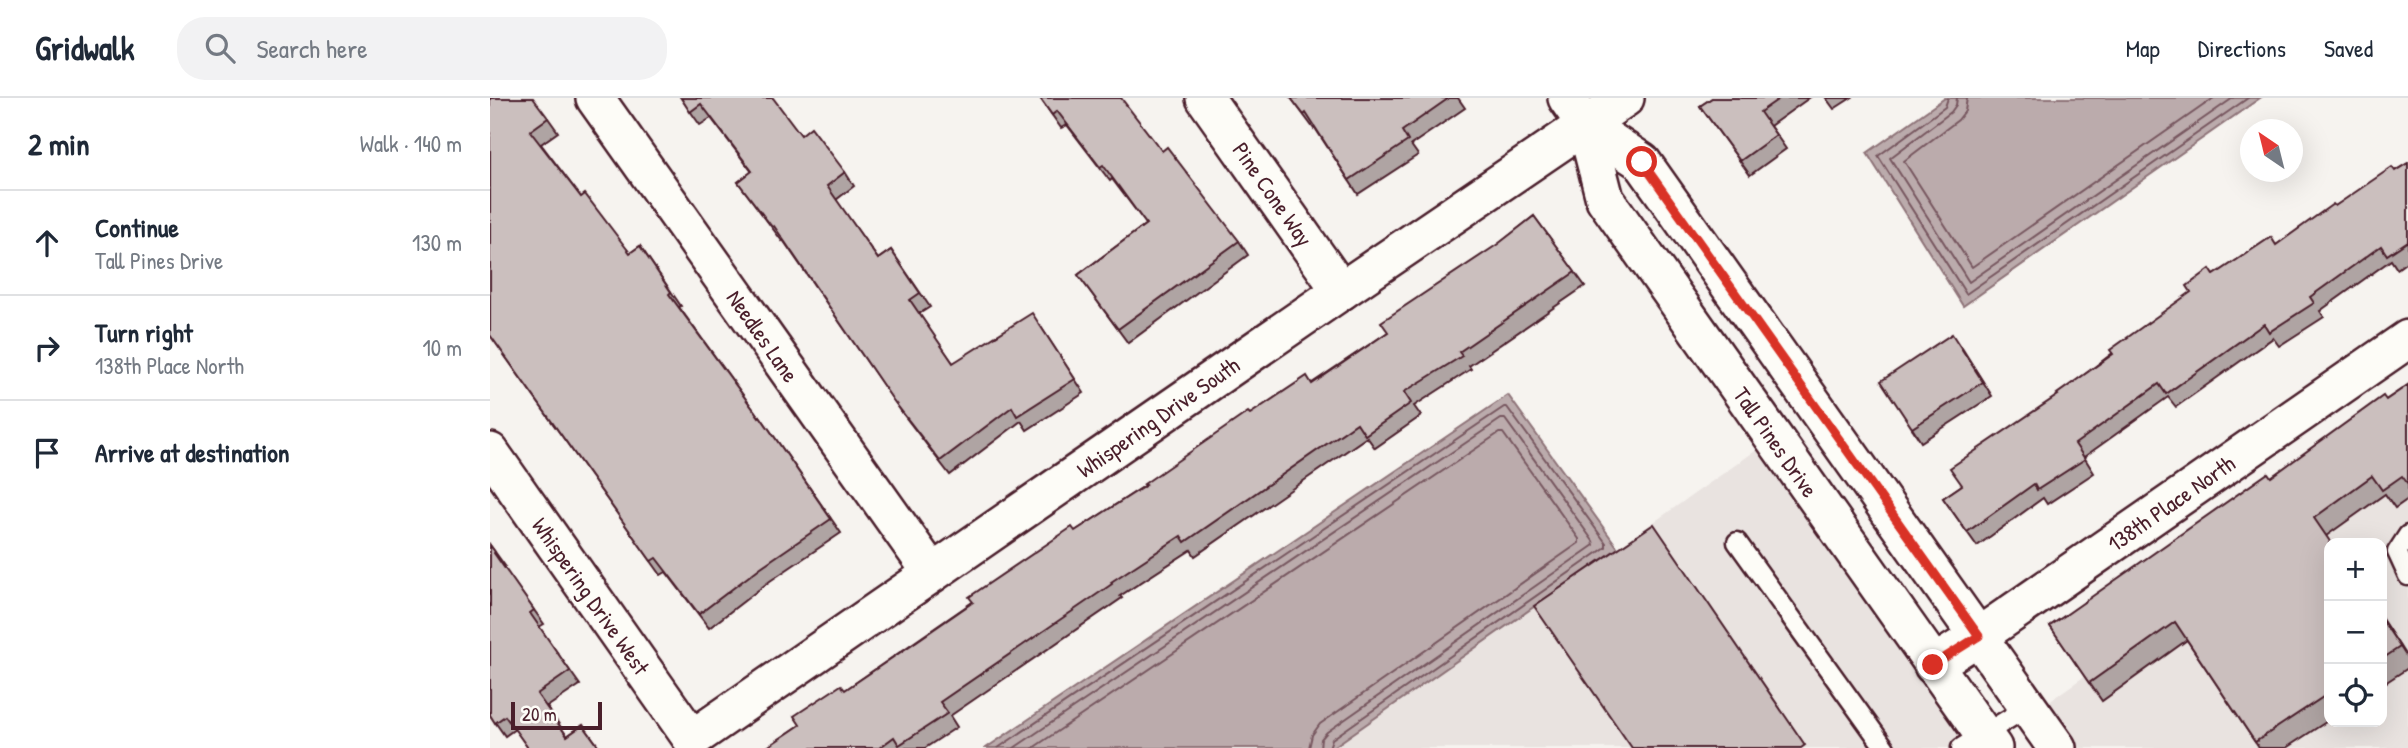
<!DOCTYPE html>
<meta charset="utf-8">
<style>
body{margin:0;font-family:"Patrick Hand",sans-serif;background:#f2f2f3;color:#1f2937}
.controls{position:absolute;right:21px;bottom:21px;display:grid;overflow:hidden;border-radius:14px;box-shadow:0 7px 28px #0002}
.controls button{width:63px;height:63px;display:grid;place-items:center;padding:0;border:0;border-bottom:2px solid #e0e1e3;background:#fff;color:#1f2937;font:35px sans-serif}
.compass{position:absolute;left:1750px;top:21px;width:63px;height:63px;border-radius:50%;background:#fff;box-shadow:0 7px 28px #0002;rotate:325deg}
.scale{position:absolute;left:21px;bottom:18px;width:91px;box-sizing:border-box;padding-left:7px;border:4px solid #4a1f2b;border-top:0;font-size:19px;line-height:24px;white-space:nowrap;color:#4a1f2b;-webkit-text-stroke:5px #fdfcf7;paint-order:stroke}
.stop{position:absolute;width:21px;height:21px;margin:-16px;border:5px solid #d93025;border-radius:50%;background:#fff}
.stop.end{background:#d93025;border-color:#fff;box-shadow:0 2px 7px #0008}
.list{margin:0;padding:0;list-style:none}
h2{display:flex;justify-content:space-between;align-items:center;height:91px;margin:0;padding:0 28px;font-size:30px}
h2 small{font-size:23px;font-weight:400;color:#747a83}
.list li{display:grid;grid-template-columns:46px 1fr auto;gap:21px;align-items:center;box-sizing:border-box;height:105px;padding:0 28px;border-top:2px solid #e0e1e3}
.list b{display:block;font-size:26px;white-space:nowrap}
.list p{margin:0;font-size:23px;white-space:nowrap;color:#747a83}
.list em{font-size:23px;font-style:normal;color:#747a83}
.icon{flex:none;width:38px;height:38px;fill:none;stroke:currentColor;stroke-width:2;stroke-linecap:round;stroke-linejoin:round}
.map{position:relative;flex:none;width:1918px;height:650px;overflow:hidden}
header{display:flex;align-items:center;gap:42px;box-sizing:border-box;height:98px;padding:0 35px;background:#fff;border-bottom:2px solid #e0e1e3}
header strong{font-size:33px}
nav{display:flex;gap:38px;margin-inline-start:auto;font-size:24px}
.search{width:490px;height:63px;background:#f2f2f3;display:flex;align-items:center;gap:18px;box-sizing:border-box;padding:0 24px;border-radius:28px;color:#747a83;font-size:26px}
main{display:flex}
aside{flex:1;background:#fff}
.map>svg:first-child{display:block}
</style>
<header>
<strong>Gridwalk</strong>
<div class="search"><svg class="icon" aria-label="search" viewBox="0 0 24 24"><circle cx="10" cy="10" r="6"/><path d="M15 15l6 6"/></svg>Search here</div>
<nav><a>Map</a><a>Directions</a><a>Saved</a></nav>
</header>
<main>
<aside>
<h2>2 min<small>Walk · 140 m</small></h2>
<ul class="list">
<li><svg class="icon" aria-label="ahead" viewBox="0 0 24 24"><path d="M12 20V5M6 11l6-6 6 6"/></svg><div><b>Continue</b><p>Tall Pines Drive</p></div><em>130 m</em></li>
<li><svg class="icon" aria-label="right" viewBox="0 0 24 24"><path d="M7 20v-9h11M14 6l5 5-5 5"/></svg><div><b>Turn right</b><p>138th Place North</p></div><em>10 m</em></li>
<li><svg class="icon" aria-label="arrive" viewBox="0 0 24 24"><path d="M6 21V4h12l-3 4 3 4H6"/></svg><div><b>Arrive at destination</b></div></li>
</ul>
</aside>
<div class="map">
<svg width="1918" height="650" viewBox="0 0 1918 650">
<rect width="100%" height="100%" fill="#f6f3ef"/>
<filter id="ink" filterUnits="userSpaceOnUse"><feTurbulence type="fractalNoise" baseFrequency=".0143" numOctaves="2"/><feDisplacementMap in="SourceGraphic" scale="14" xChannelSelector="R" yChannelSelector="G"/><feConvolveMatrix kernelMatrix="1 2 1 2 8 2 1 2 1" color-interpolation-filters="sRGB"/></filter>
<g filter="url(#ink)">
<g fill="#e9e3e0" fill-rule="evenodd">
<path d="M 1268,351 L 1313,410 L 1483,650 L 842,650 Z"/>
<path d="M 1918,352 L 1918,650 L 1586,650 L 1555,606 ZM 1839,445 L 1892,445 L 1892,624 L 1839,624 Z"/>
</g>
<g fill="#bbabac" stroke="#8e7378" stroke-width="2">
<path d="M 1455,0 L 1770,0 L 1473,208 L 1377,55 Z"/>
<path d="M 1018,297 L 1128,450 L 842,650 L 496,650 Z"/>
</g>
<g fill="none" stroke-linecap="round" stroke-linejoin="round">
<g stroke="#77575f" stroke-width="2">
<path d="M 1458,0 L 1455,9 L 1388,58 L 1476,196 L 1758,0"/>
<path d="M 1467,0 L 1466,7 L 1461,14 L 1400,60 L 1479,184 L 1743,0"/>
<path d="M 1477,0 L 1475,13 L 1468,22 L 1414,63 L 1482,169 L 1724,0"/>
<path d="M 508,650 L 1014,309 L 1017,309 L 1116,445 L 1116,449 L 842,641 L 839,650"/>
<path d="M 524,650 L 1011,321 L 1015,321 L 1103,443 L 1104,447 L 837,634 L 831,641 L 830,650"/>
<path d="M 543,650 L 1009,335 L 1013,335 L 1089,441 L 1089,445 L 830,626 L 822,637 L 819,650"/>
</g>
<defs>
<g id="service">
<path d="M 1918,437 L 1907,454 L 1918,478"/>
<path d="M 1247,444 L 1395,650"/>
<path d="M 1471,650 L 1538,609"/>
</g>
<g id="minor">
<path d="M 105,0 L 442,475"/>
<path d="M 715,0 L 851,193"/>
<path d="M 1077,0 L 1096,27 L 1152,64 L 1567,650"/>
<path d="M 1096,27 L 1115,101 L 1503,650"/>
<path d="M 0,354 L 202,641 L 851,193 L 1135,0"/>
<path d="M 1443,567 L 1489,538 L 1918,241"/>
</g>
</defs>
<use href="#service" stroke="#4a1f2b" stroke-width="23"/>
<use href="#minor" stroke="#4a1f2b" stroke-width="42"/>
<use href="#service" stroke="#fdfcf7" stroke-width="18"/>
<use href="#minor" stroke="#fdfcf7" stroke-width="37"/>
</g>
<g fill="#afa4a3" stroke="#4a1f2b" stroke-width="2">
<path d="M 0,0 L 58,20 L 68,34 L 51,46 L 91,99 L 140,155 L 150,148 L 191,208 L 189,209 L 269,319 L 270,318 L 351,435 L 280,483 L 219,530 L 176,474 L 171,477 L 0,237 Z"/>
<path d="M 191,0 L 311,37 L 355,74 L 364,88 L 346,102 L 388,161 L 401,152 L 440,209 L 429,216 L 463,265 L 551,229 L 594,295 L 537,332 L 531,323 L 460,377 L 413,316 L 293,142 L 292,143 L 248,84 L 262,74 L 221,20 L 210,27 Z"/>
<path d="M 550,0 L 672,53 L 749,143 L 758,157 L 638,245 L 588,177 L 656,126 L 622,81 L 620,83 L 577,27 L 571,30 Z"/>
<path d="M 801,0 L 968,0 L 975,10 L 921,47 L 928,57 L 868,96 L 825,30 L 824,31 Z"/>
<path d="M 1222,0 L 1319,0 L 1280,28 L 1296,51 L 1260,77 L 1210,8 Z"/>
<path d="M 1336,0 L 1361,0 L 1344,11 Z"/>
<path d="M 1918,65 L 1918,163 L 1907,171 L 1901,162 L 1830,213 L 1834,219 L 1789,248 L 1783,240 L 1686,309 L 1678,299 L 1594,359 L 1604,375 L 1557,406 L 1553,400 L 1487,448 L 1453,400 L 1472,387 L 1568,297 L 1724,177 L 1786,147 L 1845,108 Z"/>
<path d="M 1044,118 L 1095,188 L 979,268 L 981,271 L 924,308 L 931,318 L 885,350 L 877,339 L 705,458 L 701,452 L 630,498 L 632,500 L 460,618 L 467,629 L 435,650 L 276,650 L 310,627 L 355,592 L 585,433 L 656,387 L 760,316 L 822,285 L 898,234 Z"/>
<path d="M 1472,250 L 1502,298 L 1431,344 L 1422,330 Z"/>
<path d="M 1918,287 L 1918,401 L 1905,410 L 1895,396 L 1836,438 L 1839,445 L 1839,622 L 1796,650 L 1769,650 L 1697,542 L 1612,603 L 1560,528 Z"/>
<path d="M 0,447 L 15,468 L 13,469 L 54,526 L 49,529 L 90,587 L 57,609 L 77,638 L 93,627 L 110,650 L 38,650 L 25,631 L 15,638 L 0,617 Z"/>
<path d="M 1892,521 L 1918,561 L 1918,570 L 1892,587 Z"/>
</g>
<g fill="#cbbfbe" stroke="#4a1f2b" stroke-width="2">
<path d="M 0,0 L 43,0 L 58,20 L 40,33 L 91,99 L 95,96 L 140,155 L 150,148 L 181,194 L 179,196 L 269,319 L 270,318 L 341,421 L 271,469 L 209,516 L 166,460 L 161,463 L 0,237 Z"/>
<path d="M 191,0 L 283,0 L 311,37 L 321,29 L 355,74 L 337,88 L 388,161 L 401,152 L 430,195 L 420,202 L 463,265 L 542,215 L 585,281 L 527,318 L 522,309 L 450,363 L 403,302 L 284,128 L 282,129 L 248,84 L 262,73 L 211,6 L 200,14 Z"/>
<path d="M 550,0 L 631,0 L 672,53 L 677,49 L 749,143 L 628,231 L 588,177 L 656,126 L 613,67 L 610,69 L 567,13 L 562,17 Z"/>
<path d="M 801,0 L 959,0 L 912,33 L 918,43 L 859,82 L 816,15 L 814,17 Z"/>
<path d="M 1222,0 L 1290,0 L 1270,14 L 1286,37 L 1250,63 L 1210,8 Z"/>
<path d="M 1918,65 L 1918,143 L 1897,157 L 1891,148 L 1820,199 L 1824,205 L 1779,234 L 1774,226 L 1676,296 L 1669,286 L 1585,346 L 1595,361 L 1547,392 L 1544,386 L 1477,434 L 1453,400 L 1472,387 L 1460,370 L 1568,297 L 1567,296 L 1623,256 L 1620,252 L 1701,194 L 1697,188 L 1720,171 L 1724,177 L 1781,139 L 1786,147 L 1843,106 L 1845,108 L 1902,69 L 1905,73 Z"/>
<path d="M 1044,118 L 1085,174 L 969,254 L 972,258 L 914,294 L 921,305 L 875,337 L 867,325 L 695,444 L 691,438 L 621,484 L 622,486 L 450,604 L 458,615 L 409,647 L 404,639 L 389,650 L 276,650 L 310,627 L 304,618 L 351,587 L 355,592 L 424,545 L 483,504 L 479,499 L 582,429 L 585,433 L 656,387 L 654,386 L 758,314 L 760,316 L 817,278 L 822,286 L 898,234 L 891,224 L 1008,146 Z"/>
<path d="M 1462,236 L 1493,284 L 1422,330 L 1391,283 Z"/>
<path d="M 1918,287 L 1918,386 L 1912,378 L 1892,392 L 1882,378 L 1824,420 L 1841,445 L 1839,445 L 1839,595 L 1765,644 L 1685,524 L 1599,585 L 1560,528 L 1778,375 L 1781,379 L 1893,298 L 1896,302 Z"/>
<path d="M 1164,426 L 1315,647 L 1311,650 L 1142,650 L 1044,508 Z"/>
<path d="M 0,447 L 5,454 L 4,455 L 44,512 L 40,515 L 80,573 L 47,596 L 77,638 L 93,627 L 109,649 L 109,650 L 38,650 L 15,618 L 5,625 L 0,617 Z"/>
<path d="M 1892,522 L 1910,549 L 1892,561 Z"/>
</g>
</g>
<g fill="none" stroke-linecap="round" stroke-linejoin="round" filter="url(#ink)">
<path stroke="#d93025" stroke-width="9" d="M 1152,64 L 1489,538 L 1443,567"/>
</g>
<g text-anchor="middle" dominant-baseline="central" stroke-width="5" stroke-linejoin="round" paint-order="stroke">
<g font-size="23" fill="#4a1f2b" stroke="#fdfcf7">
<text transform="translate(783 96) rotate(55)">Pine Cone Way</text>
<text transform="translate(273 238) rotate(55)">Needles Lane</text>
<text transform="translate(668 319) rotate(-35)">Whispering Drive South</text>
<text transform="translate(1286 344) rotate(55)">Tall Pines Drive</text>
<text transform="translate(1681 405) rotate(-35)">138th Place North</text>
<text transform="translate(101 498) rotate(55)">Whispering Drive West</text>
</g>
</g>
</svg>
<div class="controls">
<button>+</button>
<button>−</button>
<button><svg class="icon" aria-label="locate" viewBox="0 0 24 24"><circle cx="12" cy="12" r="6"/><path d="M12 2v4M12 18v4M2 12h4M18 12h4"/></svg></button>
</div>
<svg class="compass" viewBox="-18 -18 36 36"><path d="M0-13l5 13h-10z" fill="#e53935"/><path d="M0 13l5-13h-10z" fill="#747a83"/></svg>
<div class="scale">20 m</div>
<div class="stop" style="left:1152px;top:64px"></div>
<div class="stop end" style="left:1443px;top:567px"></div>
</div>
</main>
